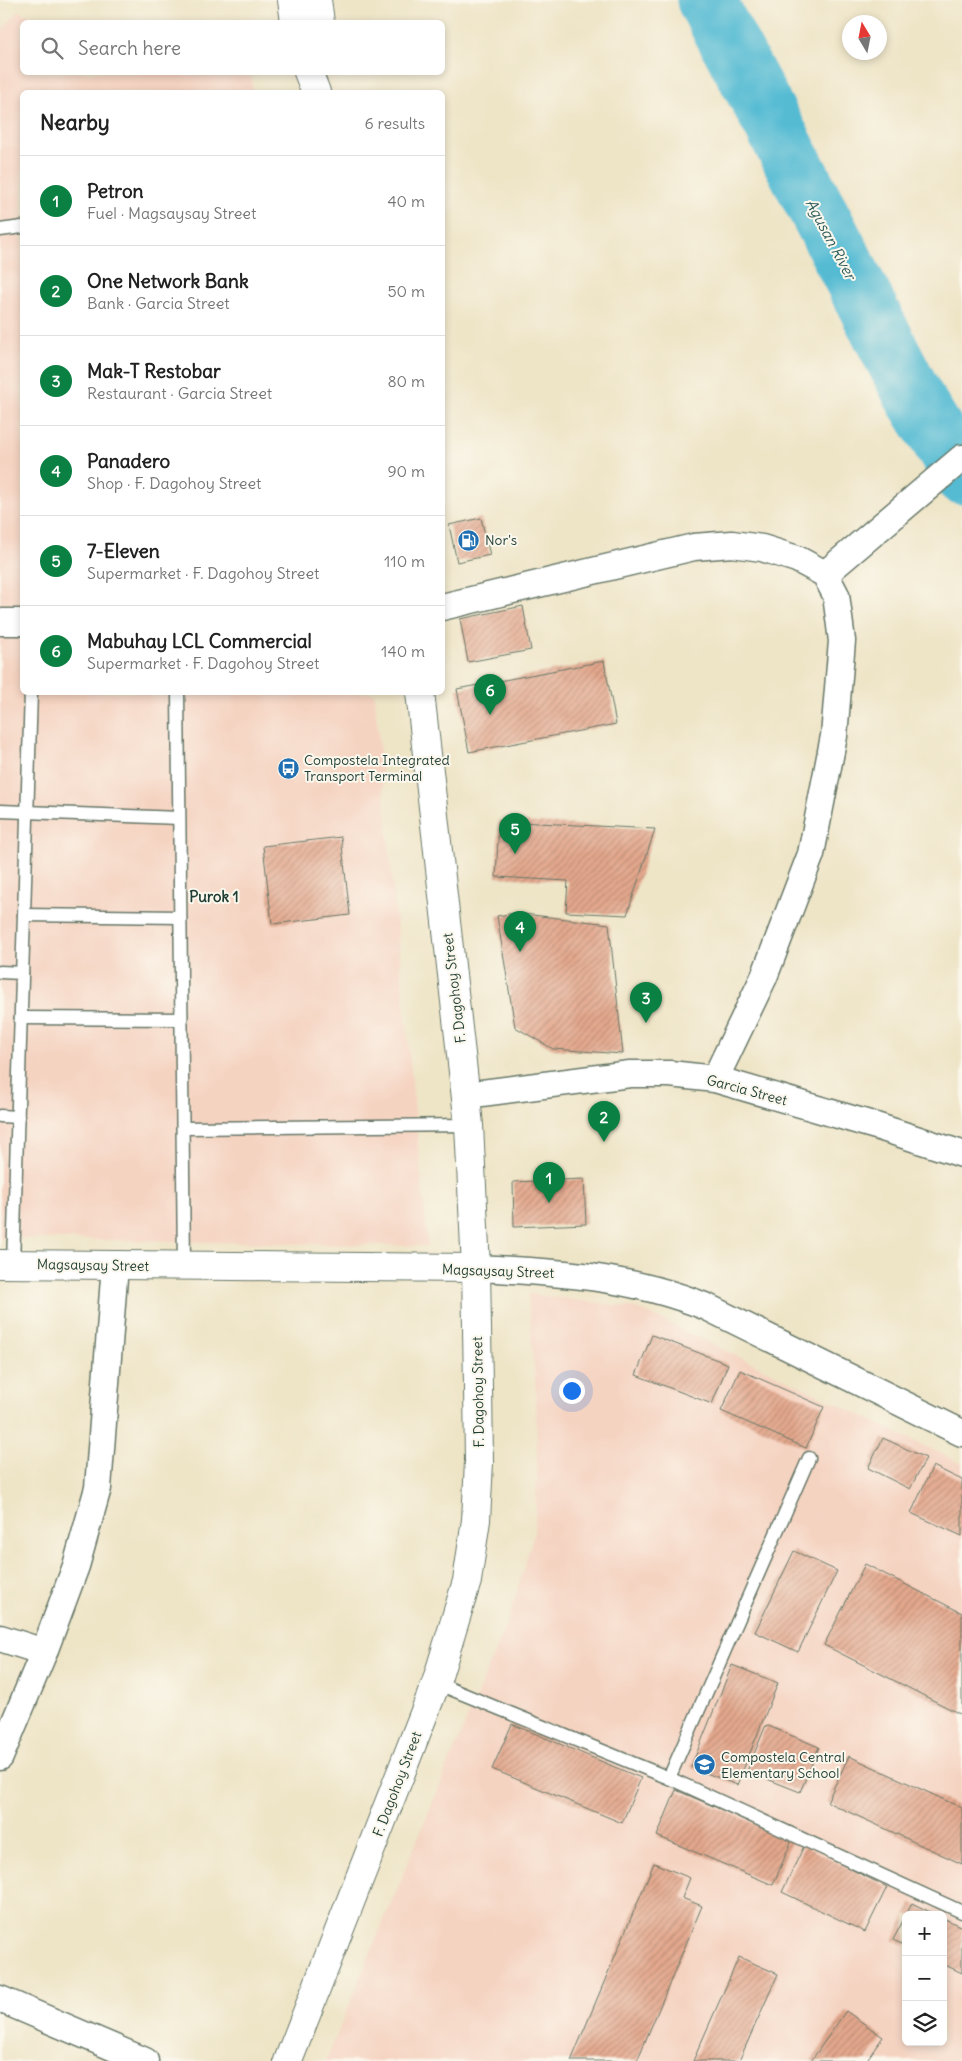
<!DOCTYPE html>
<meta charset="utf-8">
<style>
body{margin:0;font-family:Delius,sans-serif;background:#f6f6f6;color:#222}
.controls{position:absolute;right:15px;bottom:15px;display:grid;overflow:hidden;border-radius:8px;box-shadow:0 2px 8px #0003}
.controls button{width:45px;height:45px;display:grid;place-items:center;padding:0;border:0;border-bottom:1px solid #e0e0e0;background:#fff;color:#222;font:25px sans-serif}
.compass{position:absolute;left:842px;top:15px;width:45px;height:45px;border-radius:50%;background:#fff;box-shadow:0 2px 8px #0003;rotate:350deg}
.you{position:absolute;left:571px;top:1390px;width:18px;height:18px;margin:-12px;border:4px solid #fff;border-radius:50%;background:#1a73e8;box-shadow:0 0 0 8px #1a73e833}
.badge{display:grid;place-items:center;width:32px;height:32px;border-radius:50%;background:#0b8043;color:#fff;font-size:16px;font-weight:700}
.pin{position:absolute;translate:-50% -41px;filter:drop-shadow(0 1px 2px #0008)}
.pin::after{content:'';position:absolute;top:26px;width:18px;height:15px;background:inherit;clip-path:polygon(0 0,100% 0,50% 100%)}
.list{margin:0;padding:0;list-style:none}
h2{display:flex;justify-content:space-between;align-items:center;height:65px;margin:0;padding:0 20px;font-size:21px}
h2 small{font-size:16px;font-weight:400;color:#767676}
.list li{display:grid;grid-template-columns:32px 1fr auto;gap:15px;align-items:center;box-sizing:border-box;height:90px;padding:0 20px;border-top:1px solid #e0e0e0}
.list b{display:block;font-size:19px;white-space:nowrap}
.list p{margin:0;font-size:16px;white-space:nowrap;color:#767676}
.list em{font-size:16px;font-style:normal;color:#767676}
.icon{flex:none;width:28px;height:28px;fill:none;stroke:currentColor;stroke-width:2;stroke-linecap:round;stroke-linejoin:round}
.map{position:relative;flex:none;width:962px;height:2061px;overflow:hidden}
.search{position:absolute;background:#fff;box-shadow:0 2px 8px #0003;left:20px;top:20px;width:425px;height:55px;display:flex;align-items:center;gap:12px;box-sizing:border-box;padding:0 18px;border-radius:8px;color:#767676;font-size:19px}
.panel{position:absolute;background:#fff;box-shadow:0 2px 8px #0003;left:20px;top:90px;width:425px;height:605px;border-radius:8px}
.map>svg:first-child{display:block}
</style>
<div class="map">
<svg width="962" height="2061" viewBox="0 0 962 2061">
<defs>
<pattern id="building-hatch" width="6" height="6" patternUnits="userSpaceOnUse" patternTransform="scale(1.25)"><rect width="6" height="6" fill="#e4a88d"/><path d="M-1 1l2-2M0 6l6-6M5 7l2-2" fill="none" stroke="#b88a74"/></pattern>
</defs>
<rect width="100%" height="100%" fill="#fbf7ec"/>
<filter id="ink" filterUnits="userSpaceOnUse"><feTurbulence type="fractalNoise" baseFrequency=".02" numOctaves="2"/><feDisplacementMap in="SourceGraphic" scale="10" xChannelSelector="R" yChannelSelector="G"/><feConvolveMatrix kernelMatrix="1 2 1 2 8 2 1 2 1" color-interpolation-filters="sRGB"/></filter>
<filter id="wash" filterUnits="userSpaceOnUse"><feTurbulence type="fractalNoise" baseFrequency=".0096" numOctaves="4" result="noise"/><feDisplacementMap in="SourceGraphic" scale="20" xChannelSelector="R" yChannelSelector="G"/><feGaussianBlur stdDeviation="1.12" result="paint"/><feColorMatrix in="noise" values="0 0 0 0 0 0 0 0 0 0 0 0 0 0 0 0 0 1.4 0 .05"/><feComposite in="paint" operator="in"/></filter>
<g filter="url(#wash)">
<rect width="100%" height="100%" fill="#eee4c6"/>
<g fill="#f5d3c1" fill-rule="evenodd">
<path d="M 19,11 L 42,22 L 22,22 L 22,72 L 251,73 L 253,92 L 22,92 L 22,692 L 374,693 L 428,1246 L 0,1238 L 0,32 Z"/>
<path d="M 528,1294 L 637,1308 L 962,1464 L 962,2061 L 326,2061 L 510,1615 L 534,1533 L 537,1480 L 536,1394 ZM 906,1915 L 943,1915 L 943,2042 L 906,2042 Z"/>
</g>
<g fill="none" stroke-linecap="round" stroke-linejoin="round">
<path stroke="#55bbd3" stroke-width="59" d="M 706,0 L 783,143 L 914,397 L 962,475"/>
</g>
<g id="blocks">
<g fill="url(#building-hatch)">
<path d="M 481,518 L 490,555 L 457,562 L 449,525 Z"/>
<path d="M 523,606 L 531,650 L 468,662 L 460,619 Z"/>
<path d="M 604,661 L 616,724 L 469,752 L 457,689 Z"/>
<path d="M 499,821 L 655,829 L 627,915 L 566,912 L 568,881 L 496,877 Z"/>
<path d="M 341,837 L 350,915 L 272,924 L 263,846 Z"/>
<path d="M 515,913 L 609,924 L 623,1054 L 553,1049 L 515,1027 L 497,916 Z"/>
<path d="M 584,1179 L 586,1224 L 514,1227 L 513,1182 Z"/>
<path d="M 652,1335 L 728,1364 L 712,1404 L 636,1375 Z"/>
<path d="M 740,1370 L 824,1407 L 806,1448 L 721,1411 Z"/>
<path d="M 883,1438 L 926,1458 L 910,1489 L 868,1468 Z"/>
<path d="M 933,1466 L 962,1480 L 962,1536 L 911,1513 Z"/>
<path d="M 794,1551 L 837,1571 L 798,1652 L 755,1632 Z"/>
<path d="M 865,1564 L 962,1613 L 962,1715 L 824,1645 Z"/>
<path d="M 732,1665 L 778,1683 L 737,1785 L 691,1767 Z"/>
<path d="M 512,1724 L 641,1778 L 622,1823 L 492,1769 Z"/>
<path d="M 766,1725 L 819,1747 L 800,1792 L 747,1771 Z"/>
<path d="M 849,1756 L 962,1808 L 962,1864 L 827,1802 Z"/>
<path d="M 676,1790 L 792,1840 L 773,1885 L 657,1836 Z"/>
<path d="M 804,1846 L 887,1887 L 865,1932 L 782,1892 Z"/>
<path d="M 654,1863 L 690,1878 L 682,1898 L 702,1906 L 637,2061 L 571,2061 Z"/>
<path d="M 912,1903 L 936,1915 L 906,1915 Z"/>
<path d="M 906,1915 L 906,1946 L 893,1940 Z"/>
<path d="M 943,1918 L 962,1927 L 962,1973 L 943,1964 Z"/>
<path d="M 739,1957 L 778,1974 L 739,2061 L 693,2061 Z"/>
<path d="M 846,2011 L 883,2037 L 866,2061 L 811,2061 Z"/>
</g>
</g>
</g>
<g filter="url(#ink)">
<use href="#blocks" fill-opacity="0" stroke="#677767" stroke-width="1"/>
<g fill="none" stroke-linecap="round" stroke-linejoin="round">
<defs>
<g id="lane">
<path d="M 0,230 L 22,227"/>
<path d="M 178,692 L 184,1266"/>
<path d="M 0,811 L 179,818"/>
<path d="M 24,915 L 180,917"/>
<path d="M 0,972 L 22,973"/>
<path d="M 21,1018 L 181,1019"/>
<path d="M 0,1116 L 18,1117"/>
<path d="M 183,1128 L 469,1125"/>
<path d="M 13,1264 L 31,692"/>
<path d="M 436,1683 L 669,1778 L 962,1912"/>
<path d="M 669,1778 L 809,1458"/>
</g>
<g id="street">
<path d="M 825,574 L 962,458"/>
<path d="M 442,607 L 694,547 L 732,544 L 762,548 L 797,559 L 825,574 L 836,595 L 842,641 L 834,736 L 811,854 L 764,977 L 715,1079"/>
<path d="M 0,622 L 22,622"/>
<path d="M 466,1095 L 630,1074 L 670,1074 L 715,1079 L 876,1126 L 962,1154"/>
<path d="M 476,1268 C 558,1272 630,1276 707,1307 L 962,1433"/>
<path d="M 0,1638 L 44,1652"/>
<path d="M 0,1757 L 44,1652 L 76,1566 L 98,1488 L 115,1265"/>
<path d="M 0,1999 L 145,2061"/>
</g>
<g id="secondary">
<path d="M 292,0 L 295,22"/>
<path d="M 317,0 L 320,22"/>
<path d="M 308,72 L 316,92"/>
<path d="M 0,1264 L 476,1268"/>
<path d="M 288,2061 L 436,1683 L 467,1581 L 476,1520 L 479,1462 L 478,1387 L 476,1268 L 469,1125 L 420,692"/>
</g>
</defs>
<use href="#lane" stroke="#677767" stroke-width="15"/>
<use href="#street" stroke="#677767" stroke-width="29"/>
<use href="#secondary" stroke="#677767" stroke-width="30"/>
<use href="#lane" stroke="#fff" stroke-width="12"/>
<use href="#street" stroke="#fff" stroke-width="26"/>
<use href="#secondary" stroke="#fff" stroke-width="28"/>
</g>
</g>
<defs>
<symbol id="fuel-disc" viewBox="-11 -11 22 22"><circle r="9.5" fill="#1f6fb2" stroke="#fbf7ec"/><path d="M-5.5-6h7V0h2V4h1.3V-2.5L3-4.5l.8-.8L6-3V5H2.5V1h-1V6h-7ZM-4.2-4.7v3.2H.2V-4.7Z" fill="#fff"/></symbol>
<symbol id="bus-disc" viewBox="-11 -11 22 22"><circle r="9.5" fill="#1f6fb2" stroke="#fbf7ec"/><path d="M-5-6H5V4H4V6H2V4H-2V6H-4V4H-5ZM-3.5-4V0h7V-4ZM-3.5 1.2v1.5H-2V1.2ZM2 1.2v1.5H3.5V1.2Z" fill="#fff"/></symbol>
<symbol id="school-disc" viewBox="-11 -11 22 22"><circle r="9.5" fill="#1f6fb2" stroke="#fbf7ec"/><path d="M0-5L7-2L0 1L-7-2ZM-4 1L0 2.5L4 1V4Q0 6-4 4Z" fill="#fff"/></symbol>
</defs>
<g fill-rule="evenodd">
<use href="#fuel-disc" x="456" y="528" width="25" height="25"/>
<use href="#bus-disc" x="276" y="756" width="25" height="25"/>
<use href="#school-disc" x="692" y="1752" width="25" height="25"/>
</g>
<g text-anchor="middle" dominant-baseline="central" stroke-width="4" stroke-linejoin="round" paint-order="stroke">
<g font-size="14" fill="#1f3d34" stroke="#fbf7ec" text-anchor="start">
<text x="485" y="540">Nor's</text>
<text x="304" y="760">Compostela Integrated<tspan x="304" dy="16">Transport Terminal</tspan></text>
<text x="721" y="1757">Compostela Central<tspan x="721" dy="16">Elementary School</tspan></text>
</g>
<g font-size="14" fill="#1f3d34" stroke="#fbf7ec">
<text transform="translate(454 988) rotate(-97)">F. Dagohoy Street</text>
<text transform="translate(747 1090) rotate(15)">Garcia Street</text>
<text transform="translate(93 1265) rotate(1)">Magsaysay Street</text>
<text transform="translate(498 1271) rotate(2)">Magsaysay Street</text>
<text transform="translate(478 1392) rotate(-91)">F. Dagohoy Street</text>
<text transform="translate(397 1784) rotate(-69)">F. Dagohoy Street</text>
</g>
<g font-size="15" font-style="italic" fill="#2c5c5c" stroke="#fbf7ec">
<text transform="translate(831 239) rotate(62)">Agusan River</text>
</g>
<g font-size="15" font-weight="bold" fill="#1f3d34" stroke="#fbf7ec">
<text x="214" y="896">Purok 1</text>
</g>
</g>
</svg>
<div class="controls">
<button>+</button>
<button>−</button>
<button><svg class="icon" aria-label="layers" viewBox="0 0 24 24"><path d="M12 4l9 5-9 5-9-5zM3 14l9 5 9-5"/></svg></button>
</div>
<svg class="compass" viewBox="-18 -18 36 36"><path d="M0-13l5 13h-10z" fill="#e53935"/><path d="M0 13l5-13h-10z" fill="#767676"/></svg>
<div class="you"></div>
<div class="pin badge" style="left:549px;top:1203px">1</div>
<div class="pin badge" style="left:604px;top:1142px">2</div>
<div class="pin badge" style="left:646px;top:1023px">3</div>
<div class="pin badge" style="left:520px;top:952px">4</div>
<div class="pin badge" style="left:515px;top:854px">5</div>
<div class="pin badge" style="left:490px;top:715px">6</div>
<div class="search"><svg class="icon" aria-label="search" viewBox="0 0 24 24"><circle cx="10" cy="10" r="6"/><path d="M15 15l6 6"/></svg>Search here</div>
<section class="panel">
<h2>Nearby<small>6 results</small></h2>
<ul class="list">
<li><span class="badge">1</span><div><b>Petron</b><p>Fuel · Magsaysay Street</p></div><em>40 m</em></li>
<li><span class="badge">2</span><div><b>One Network Bank</b><p>Bank · Garcia Street</p></div><em>50 m</em></li>
<li><span class="badge">3</span><div><b>Mak-T Restobar</b><p>Restaurant · Garcia Street</p></div><em>80 m</em></li>
<li><span class="badge">4</span><div><b>Panadero</b><p>Shop · F. Dagohoy Street</p></div><em>90 m</em></li>
<li><span class="badge">5</span><div><b>7-Eleven</b><p>Supermarket · F. Dagohoy Street</p></div><em>110 m</em></li>
<li><span class="badge">6</span><div><b>Mabuhay LCL Commercial</b><p>Supermarket · F. Dagohoy Street</p></div><em>140 m</em></li>
</ul>
</section>
</div>
